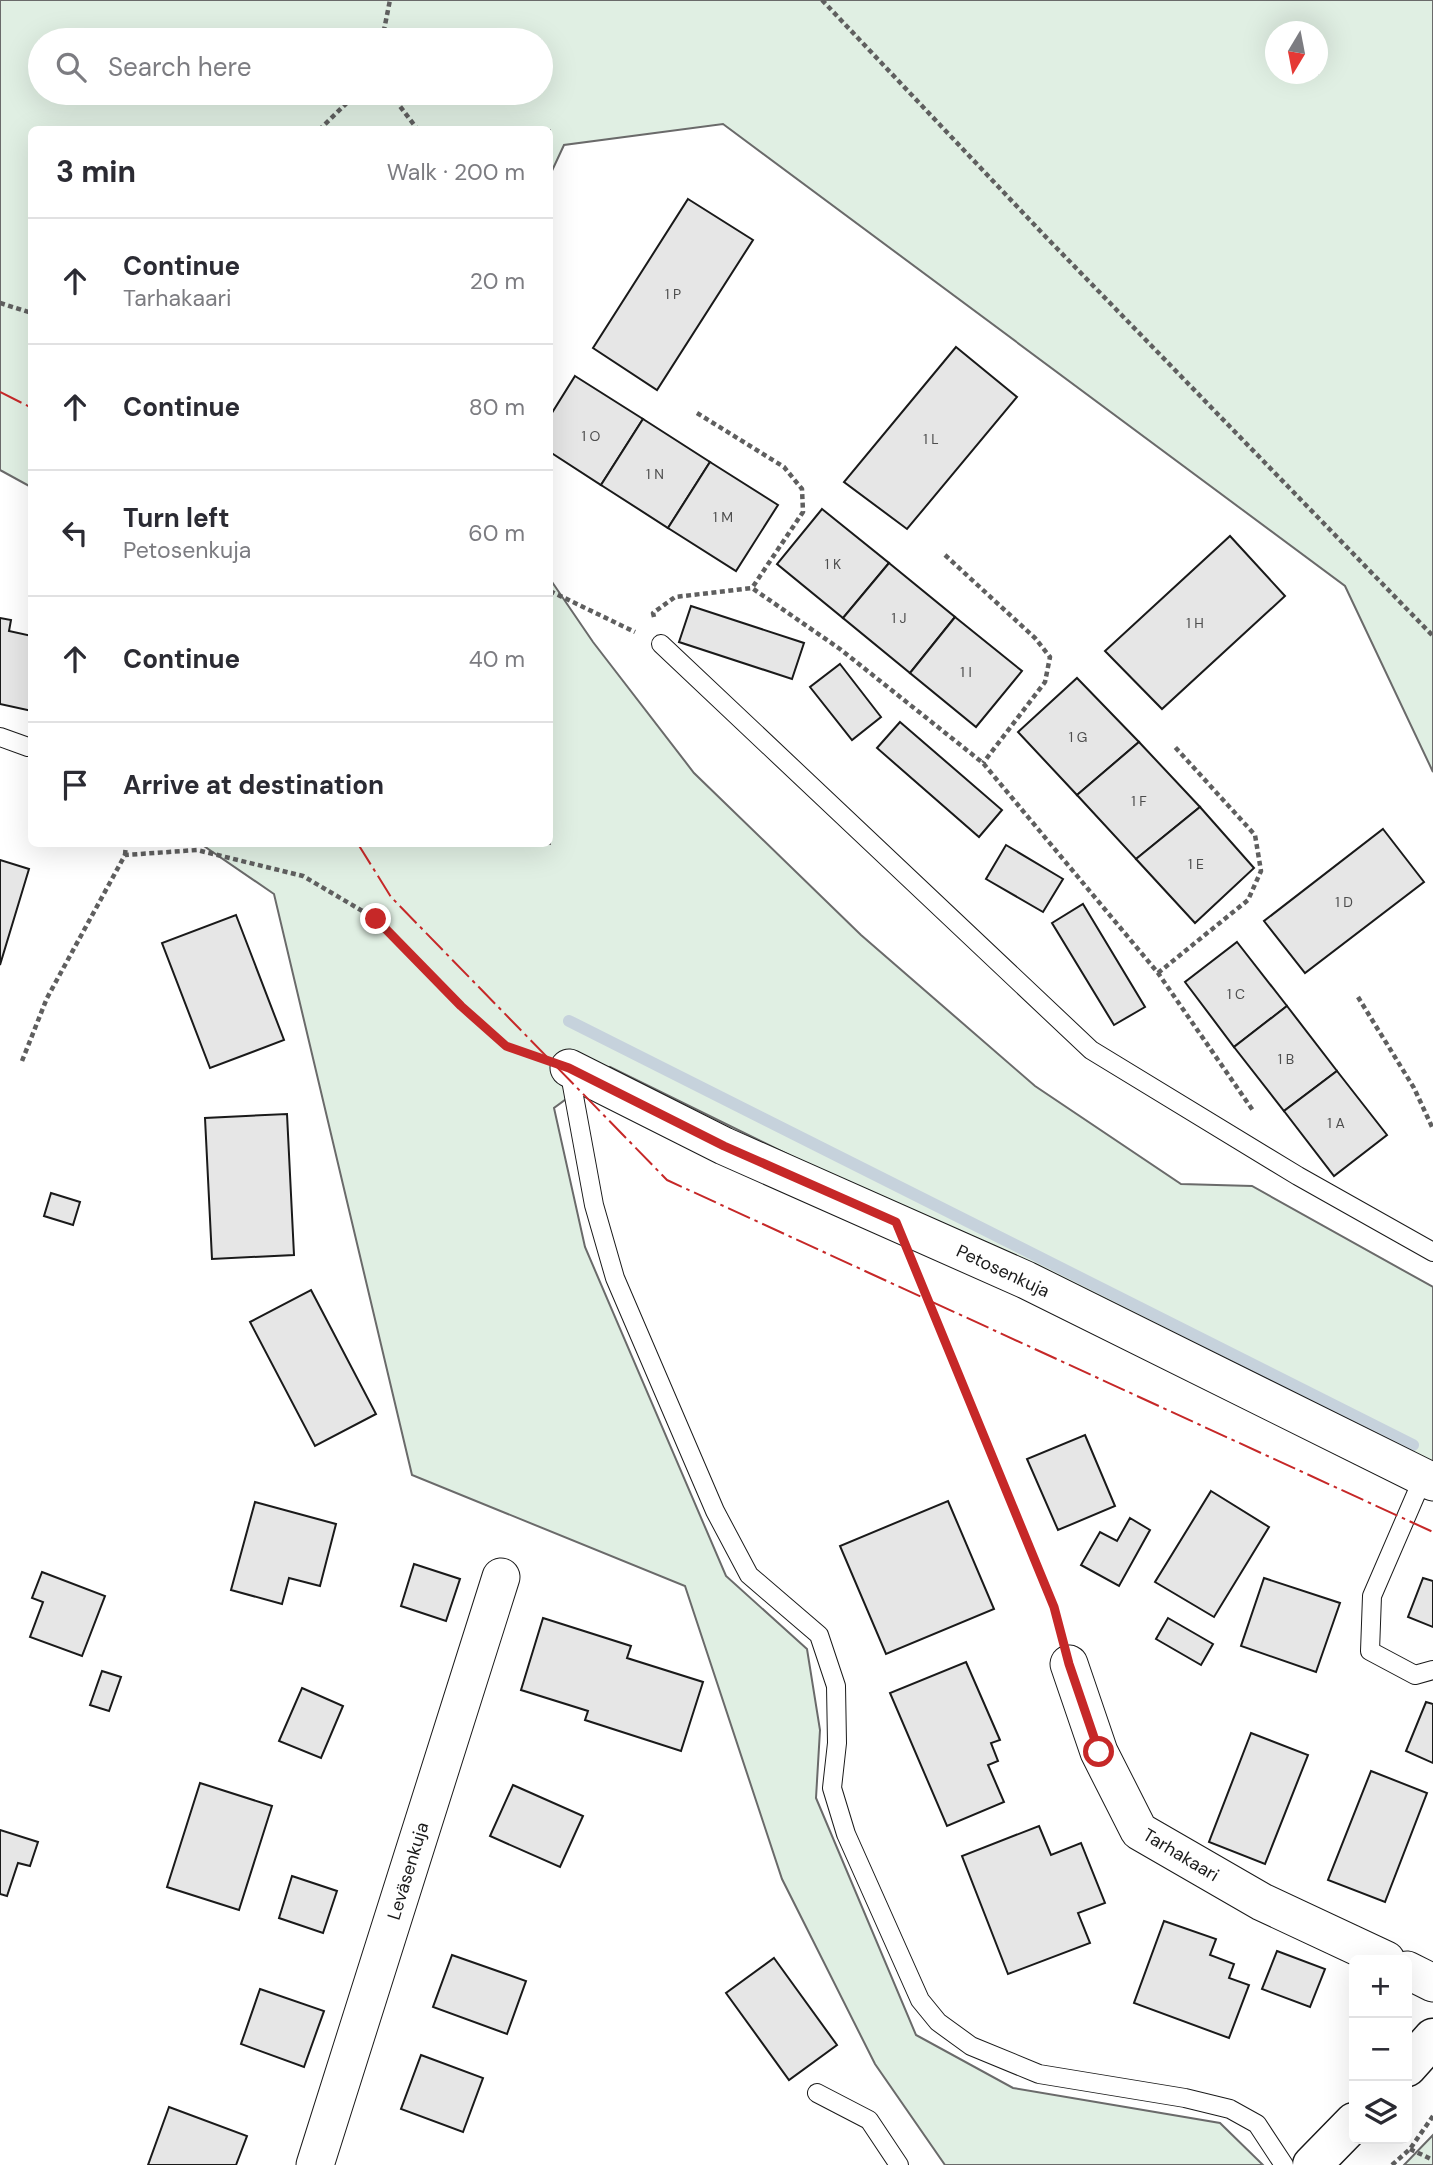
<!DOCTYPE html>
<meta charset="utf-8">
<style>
body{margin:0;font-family:"DM Sans",sans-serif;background:#f2f2f3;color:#2b2b33}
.controls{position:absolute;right:21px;bottom:21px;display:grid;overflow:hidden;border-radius:10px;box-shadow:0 7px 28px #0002}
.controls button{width:63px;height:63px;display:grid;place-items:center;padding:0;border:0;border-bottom:2px solid #e1e1e2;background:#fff;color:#2b2b33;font:35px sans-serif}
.compass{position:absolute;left:1265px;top:21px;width:63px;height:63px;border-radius:50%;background:#fff;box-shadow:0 7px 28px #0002;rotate:190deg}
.stop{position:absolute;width:21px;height:21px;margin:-16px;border:5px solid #c62828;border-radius:50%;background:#fff}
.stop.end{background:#c62828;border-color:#fff;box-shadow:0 2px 7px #0008}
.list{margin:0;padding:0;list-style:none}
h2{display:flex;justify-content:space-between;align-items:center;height:91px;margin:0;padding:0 28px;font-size:30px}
h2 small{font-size:23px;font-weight:400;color:#7c7c81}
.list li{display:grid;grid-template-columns:46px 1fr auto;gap:21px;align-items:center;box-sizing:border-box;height:126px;padding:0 28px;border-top:2px solid #e1e1e2}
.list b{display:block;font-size:26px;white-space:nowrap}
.list p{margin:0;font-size:23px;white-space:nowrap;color:#7c7c81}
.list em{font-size:23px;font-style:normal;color:#7c7c81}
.icon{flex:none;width:38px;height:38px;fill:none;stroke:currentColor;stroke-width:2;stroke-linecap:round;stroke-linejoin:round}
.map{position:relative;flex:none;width:1433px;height:2165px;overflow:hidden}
.search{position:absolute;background:#fff;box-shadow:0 7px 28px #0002;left:28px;top:28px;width:525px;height:77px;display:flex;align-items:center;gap:18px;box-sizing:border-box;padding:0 24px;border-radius:38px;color:#7c7c81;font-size:26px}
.panel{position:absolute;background:#fff;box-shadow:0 7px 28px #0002;left:28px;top:126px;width:525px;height:721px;border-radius:10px}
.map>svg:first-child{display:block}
</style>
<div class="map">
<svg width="1433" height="2165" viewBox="0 0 1433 2165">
<rect width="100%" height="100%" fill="#fff"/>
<g fill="#e0efe3" stroke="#6a6a6a" stroke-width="2" fill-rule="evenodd">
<path d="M 0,0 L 1433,0 L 1433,772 L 1345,586 L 723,124 L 564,145 L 550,175 L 550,130 L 32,130 L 31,487 L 0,470 ZM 1276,32 L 1318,32 L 1318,74 L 1276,74 ZM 541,40 L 541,93 L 40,93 L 40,40 Z"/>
<path d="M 550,579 L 593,642 L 694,773 L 861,935 L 1035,1086 L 1181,1184 L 1252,1186 L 1433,1287 L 1433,1471 L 610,1067 L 554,1108 L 585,1247 L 726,1576 L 807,1649 L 820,1730 L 816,1798 L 916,2035 L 1013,2088 L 1220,2123 L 1263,2165 L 945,2165 L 875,2064 L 782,1879 L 685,1586 L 412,1475 L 274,894 L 201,844 L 550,844 Z"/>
<path d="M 1433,2135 L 1433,2165 L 1404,2165 Z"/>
</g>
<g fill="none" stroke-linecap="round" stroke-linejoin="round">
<path stroke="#c6d2dc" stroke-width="12" d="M 569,1021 L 1413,1445"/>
</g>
<g fill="#e6e6e6" stroke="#1a1a1a" stroke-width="2">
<path d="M 688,199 L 753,240 L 657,390 L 593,348 Z"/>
<path d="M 956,347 L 1017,397 L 907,529 L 844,482 Z"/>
<path d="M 575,376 L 643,419 L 601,485 L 550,452 L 550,416 Z"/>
<path d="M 643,419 L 710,462 L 668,528 L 601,485 Z"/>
<path d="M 710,462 L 778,505 L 736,571 L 668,528 Z"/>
<path d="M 822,509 L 889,563 L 843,618 L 777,564 Z"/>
<path d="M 1230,536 L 1285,596 L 1162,709 L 1105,651 Z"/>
<path d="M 889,563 L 955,617 L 910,673 L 843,618 Z"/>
<path d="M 691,606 L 804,643 L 792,679 L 679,642 Z"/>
<path d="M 955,617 L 1022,671 L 976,727 L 910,673 Z"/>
<path d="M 0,618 L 11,620 L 9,631 L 32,636 L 32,711 L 0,704 Z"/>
<path d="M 840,664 L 881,717 L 852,740 L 810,687 Z"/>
<path d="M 1077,678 L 1139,742 L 1077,795 L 1018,732 Z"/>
<path d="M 900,722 L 1002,810 L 979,837 L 877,748 Z"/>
<path d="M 1139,742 L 1200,807 L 1136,859 L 1077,795 Z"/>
<path d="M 1200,807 L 1254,868 L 1195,923 L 1136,859 Z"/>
<path d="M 1383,829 L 1424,882 L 1305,973 L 1264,921 Z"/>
<path d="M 1006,845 L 1063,879 L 1043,912 L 986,879 Z"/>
<path d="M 0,860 L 29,869 L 0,965 Z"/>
<path d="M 1083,904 L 1145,1007 L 1114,1025 L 1052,923 Z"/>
<path d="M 236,915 L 284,1040 L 210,1068 L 162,943 Z"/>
<path d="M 1237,942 L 1287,1006 L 1234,1047 L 1185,982 Z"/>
<path d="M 1287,1006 L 1337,1071 L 1284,1111 L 1234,1047 Z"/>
<path d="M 1337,1071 L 1387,1135 L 1334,1176 L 1284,1111 Z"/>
<path d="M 287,1114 L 294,1255 L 212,1259 L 205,1118 Z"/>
<path d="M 51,1193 L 80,1202 L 73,1225 L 44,1216 Z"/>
<path d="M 311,1290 L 376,1414 L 315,1446 L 250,1322 Z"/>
<path d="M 1085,1435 L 1115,1506 L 1058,1530 L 1027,1459 Z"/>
<path d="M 1211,1491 L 1269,1527 L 1214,1617 L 1155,1582 Z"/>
<path d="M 948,1501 L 994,1609 L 886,1654 L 840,1546 Z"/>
<path d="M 255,1502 L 336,1524 L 320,1586 L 289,1578 L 282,1604 L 231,1590 Z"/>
<path d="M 1130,1518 L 1150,1530 L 1119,1586 L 1081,1565 L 1100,1532 L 1117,1541 Z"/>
<path d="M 414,1564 L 460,1579 L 446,1621 L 401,1606 Z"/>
<path d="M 42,1572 L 105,1596 L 82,1656 L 30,1637 L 43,1602 L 32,1598 Z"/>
<path d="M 1264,1578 L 1340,1603 L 1316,1672 L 1241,1646 Z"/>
<path d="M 1423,1578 L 1433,1581 L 1433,1627 L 1408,1617 Z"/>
<path d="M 543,1618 L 631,1646 L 627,1658 L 703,1682 L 681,1751 L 585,1720 L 588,1711 L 521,1690 Z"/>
<path d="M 1168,1618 L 1213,1644 L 1201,1665 L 1156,1639 Z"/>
<path d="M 966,1662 L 1000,1740 L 991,1743 L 998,1761 L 988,1765 L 1004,1802 L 947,1826 L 890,1693 Z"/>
<path d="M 102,1671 L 121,1677 L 109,1711 L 90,1705 Z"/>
<path d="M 302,1688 L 343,1706 L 321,1758 L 279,1741 Z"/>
<path d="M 1426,1702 L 1433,1704 L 1433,1763 L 1406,1751 Z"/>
<path d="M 1251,1733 L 1308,1755 L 1265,1864 L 1209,1842 Z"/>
<path d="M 1371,1771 L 1427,1793 L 1385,1902 L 1328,1880 Z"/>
<path d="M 200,1783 L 272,1806 L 239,1910 L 167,1887 Z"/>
<path d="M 513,1785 L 583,1816 L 560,1867 L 490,1836 Z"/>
<path d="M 1039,1826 L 1051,1855 L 1081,1843 L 1105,1903 L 1078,1913 L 1090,1943 L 1008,1974 L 962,1856 Z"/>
<path d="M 0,1830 L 38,1842 L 30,1866 L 18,1863 L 7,1896 L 0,1894 Z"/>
<path d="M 292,1876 L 337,1891 L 323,1933 L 279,1918 Z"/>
<path d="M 1164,1921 L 1216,1939 L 1210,1955 L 1234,1964 L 1229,1978 L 1249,1985 L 1229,2038 L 1134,2003 Z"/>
<path d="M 1277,1951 L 1325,1969 L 1310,2007 L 1262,1989 Z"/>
<path d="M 452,1955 L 526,1981 L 507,2034 L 433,2007 Z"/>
<path d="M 774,1958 L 837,2045 L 789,2080 L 726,1993 Z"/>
<path d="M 260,1989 L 324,2011 L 304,2067 L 241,2044 Z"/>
<path d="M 421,2055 L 483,2078 L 463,2132 L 401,2109 Z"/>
<path d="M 169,2107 L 247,2136 L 236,2165 L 148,2165 Z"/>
</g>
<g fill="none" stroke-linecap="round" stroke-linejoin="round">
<defs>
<g id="service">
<path d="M 661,644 L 1091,1050 L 1298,1176 L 1433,1252"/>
<path d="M 0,737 L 28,747"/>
<path d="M 569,1069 L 594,1205 L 615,1278 L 715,1511 L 749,1575 L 819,1635 L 836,1686 L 837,1743 L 832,1788 L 846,1834 L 920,2000 L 938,2022 L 971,2046 L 1039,2074 L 1185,2098 L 1230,2109 L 1257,2124 L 1284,2165"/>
<path d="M 1423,1478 L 1372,1596 L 1370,1651 L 1415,1675 L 1433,1670"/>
<path d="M 817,2093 L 869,2120 L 899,2165"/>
</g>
<g id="minor">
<path d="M 569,1068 L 724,1146 L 1026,1280 L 1433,1482"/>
<path d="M 1069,1664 L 1099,1752 L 1139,1831 L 1262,1902 L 1386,1960"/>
<path d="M 1407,1970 L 1433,1983"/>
<path d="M 315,2165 L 501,1577"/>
</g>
<g id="tertiary">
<path d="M 1407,2067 L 1433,2038"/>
<path d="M 1312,2165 L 1354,2122"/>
</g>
</defs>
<use href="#service" stroke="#1a1a1a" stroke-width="20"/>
<use href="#minor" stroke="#1a1a1a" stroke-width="39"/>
<use href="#tertiary" stroke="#1a1a1a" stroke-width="41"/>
<g stroke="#5f5f5f" stroke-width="4.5" stroke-dasharray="5 3.5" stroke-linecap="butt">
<path d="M 822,0 L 1044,235 L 1433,636"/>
<path d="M 382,40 L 390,0"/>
<path d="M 390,93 L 418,130"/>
<path d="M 319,130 L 357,93"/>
<path d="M 0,303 L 32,313"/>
<path d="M 697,413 L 784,467 L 802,489 L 803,512 L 752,588"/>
<path d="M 945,555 L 1035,638 L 1050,657 L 1045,682 L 983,763"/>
<path d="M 550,591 L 635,632"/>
<path d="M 654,617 L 653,613 L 675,597 L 752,588 L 840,649 L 983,763 L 1158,973 L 1254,1112"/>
<path d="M 125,855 L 126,844"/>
<path d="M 1158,973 L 1248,900 L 1261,871 L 1255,835 L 1175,747"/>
<path d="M 1358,997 L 1414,1088 L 1433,1129"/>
<path d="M 22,1061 L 47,998 L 125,855 L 197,850 L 303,876 L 376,919 L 461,1006 L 506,1046 L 533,1055"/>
<path d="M 919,1277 L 1054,1607 L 1059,1629"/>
<path d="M 1410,2149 L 1433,2160"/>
<path d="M 1392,2165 L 1410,2149 L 1433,2116"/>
</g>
<use href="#service" stroke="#fff" stroke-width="18"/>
<use href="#minor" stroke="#fff" stroke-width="37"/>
<use href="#tertiary" stroke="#fff" stroke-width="38"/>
<g stroke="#c62828" stroke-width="2" stroke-dasharray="24 5 3.5 5" stroke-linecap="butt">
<path d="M 0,392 L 32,408"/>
<path d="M 358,844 L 391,897 L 667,1180 L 1433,1532"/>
</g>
</g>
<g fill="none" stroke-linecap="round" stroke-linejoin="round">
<path stroke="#c62828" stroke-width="9" d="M 376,919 L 461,1006 L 506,1046 L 569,1068 L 724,1146 L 896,1222 L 1054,1607 L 1069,1664 L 1099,1752"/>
</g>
<g text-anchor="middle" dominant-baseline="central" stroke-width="5" stroke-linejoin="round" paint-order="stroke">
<g font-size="14" fill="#4d4d4d">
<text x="673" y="294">1 P</text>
<text x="591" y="436">1 O</text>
<text x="931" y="439">1 L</text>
<text x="655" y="474">1 N</text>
<text x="723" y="517">1 M</text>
<text x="833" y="564">1 K</text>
<text x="899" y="618">1 J</text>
<text x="1195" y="623">1 H</text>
<text x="966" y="672">1 I</text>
<text x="1078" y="737">1 G</text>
<text x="1139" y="801">1 F</text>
<text x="1196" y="864">1 E</text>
<text x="1344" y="902">1 D</text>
<text x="1236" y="994">1 C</text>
<text x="1286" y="1059">1 B</text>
<text x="1336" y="1123">1 A</text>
</g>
<g font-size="18" fill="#1a1a1a" stroke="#fff">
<text transform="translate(1003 1271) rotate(25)">Petosenkuja</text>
<text transform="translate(1181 1855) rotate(31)">Tarhakaari</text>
<text transform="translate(408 1871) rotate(-73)">Leväsenkuja</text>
</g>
</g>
</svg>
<div class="controls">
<button>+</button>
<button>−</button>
<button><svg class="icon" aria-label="layers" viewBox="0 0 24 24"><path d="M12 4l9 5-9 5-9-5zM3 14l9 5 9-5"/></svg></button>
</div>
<svg class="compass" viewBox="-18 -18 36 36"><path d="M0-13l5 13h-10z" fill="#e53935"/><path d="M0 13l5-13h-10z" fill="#7c7c81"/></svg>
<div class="stop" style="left:1099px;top:1752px"></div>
<div class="stop end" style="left:376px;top:919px"></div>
<div class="search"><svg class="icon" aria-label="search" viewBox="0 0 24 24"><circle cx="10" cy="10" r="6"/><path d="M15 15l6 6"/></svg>Search here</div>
<section class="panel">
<h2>3 min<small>Walk · 200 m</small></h2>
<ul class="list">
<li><svg class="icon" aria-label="ahead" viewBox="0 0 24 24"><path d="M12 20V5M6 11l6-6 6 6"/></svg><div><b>Continue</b><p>Tarhakaari</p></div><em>20 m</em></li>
<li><svg class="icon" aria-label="ahead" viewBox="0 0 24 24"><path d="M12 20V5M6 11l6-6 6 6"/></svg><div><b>Continue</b></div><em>80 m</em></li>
<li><svg class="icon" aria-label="left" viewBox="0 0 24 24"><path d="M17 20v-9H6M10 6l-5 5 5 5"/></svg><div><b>Turn left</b><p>Petosenkuja</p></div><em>60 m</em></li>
<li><svg class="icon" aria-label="ahead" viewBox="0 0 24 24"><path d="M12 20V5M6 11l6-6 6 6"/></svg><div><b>Continue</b></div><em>40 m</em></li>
<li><svg class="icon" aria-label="arrive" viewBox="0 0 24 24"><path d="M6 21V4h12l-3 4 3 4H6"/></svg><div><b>Arrive at destination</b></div></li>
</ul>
</section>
</div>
